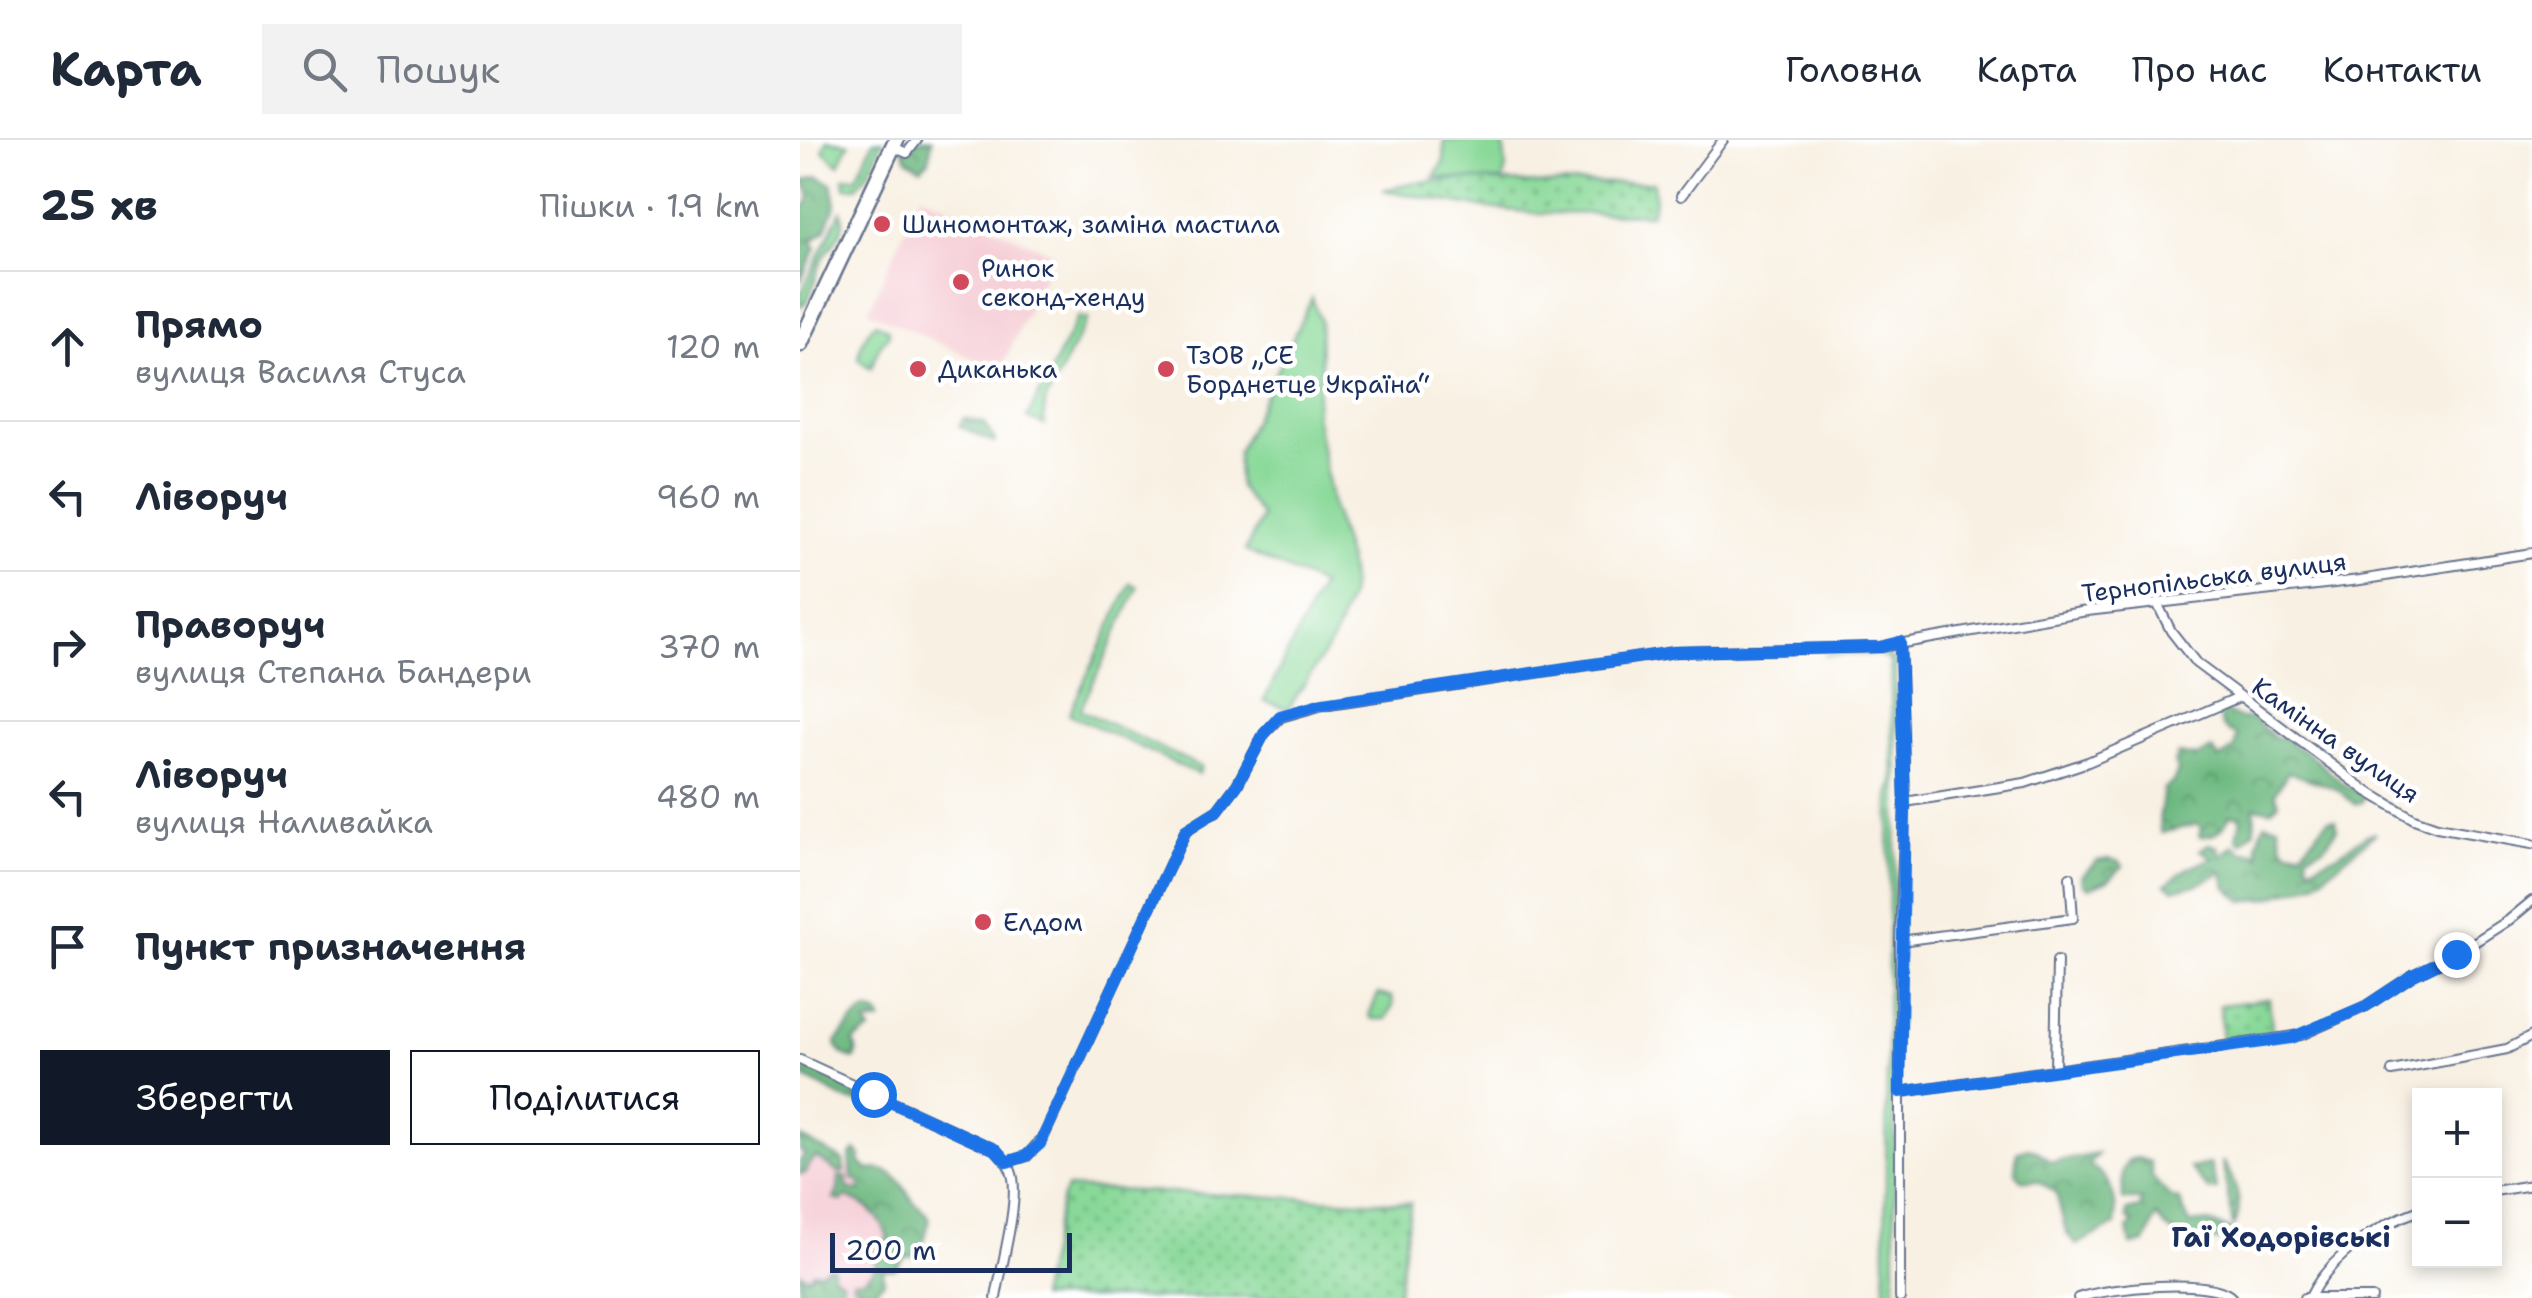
<!DOCTYPE html>
<html lang="uk">
<meta charset="utf-8">
<style>
body{margin:0;font-family:"Shantell Sans",sans-serif;background:#f2f2f3;color:#1f2937}
.controls{position:absolute;right:30px;bottom:30px;display:grid;overflow:hidden;border-radius:0px;box-shadow:0 5px 15px #0003}
.controls button{width:90px;height:90px;display:grid;place-items:center;padding:0;border:0;border-bottom:2px solid #e0e1e3;background:#fff;color:#1f2937;font:50px sans-serif}
.scale{position:absolute;left:30px;bottom:25px;width:242px;box-sizing:border-box;padding-left:10px;border:5px solid #1b2f5e;border-top:0;font-size:28px;line-height:35px;white-space:nowrap;color:#1b2f5e;-webkit-text-stroke:8px #fff;paint-order:stroke}
.stop{position:absolute;width:30px;height:30px;margin:-22px;border:8px solid #1a73e8;border-radius:50%;background:#fff}
.stop.end{background:#1a73e8;border-color:#fff;box-shadow:0 2px 10px #0008}
.list{margin:0;padding:0;list-style:none}
h2{display:flex;justify-content:space-between;align-items:center;height:130px;margin:0;padding:0 40px;font-size:42px}
h2 small{font-size:32px;font-weight:400;color:#747a83}
.list li{display:grid;grid-template-columns:65px 1fr auto;gap:30px;align-items:center;box-sizing:border-box;height:150px;padding:0 40px;border-top:2px solid #e0e1e3}
.list b{display:block;font-size:38px;white-space:nowrap}
.list p{margin:0;font-size:32px;white-space:nowrap;color:#747a83}
.list em{font-size:32px;font-style:normal;color:#747a83}
.actions{display:flex;gap:20px;padding:30px 40px}
.actions a{flex:1;padding:22px 0;border:2px solid #111827;border-radius:0px;text-align:center;font-size:35px;color:#111827}
.actions .main{background:#111827;color:#fff}
.icon{flex:none;width:55px;height:55px;fill:none;stroke:currentColor;stroke-width:2;stroke-linecap:round;stroke-linejoin:round}
.map{position:relative;flex:none;width:1732px;height:1158px;overflow:hidden}
header{display:flex;align-items:center;gap:60px;box-sizing:border-box;height:140px;padding:0 50px;background:#fff;border-bottom:2px solid #e0e1e3}
header strong{font-size:48px}
nav{display:flex;gap:55px;margin-inline-start:auto;font-size:35px}
.search{width:700px;height:90px;background:#f2f2f3;display:flex;align-items:center;gap:25px;box-sizing:border-box;padding:0 35px;border-radius:0px;color:#747a83;font-size:38px}
main{display:flex}
aside{flex:1;background:#fff}
.map>svg:first-child{display:block}
</style>
<header>
<strong>Карта</strong>
<div class="search"><svg class="icon" aria-label="search" viewBox="0 0 24 24"><circle cx="10" cy="10" r="6"/><path d="M15 15l6 6"/></svg>Пошук</div>
<nav><a>Головна</a><a>Карта</a><a>Про нас</a><a>Контакти</a></nav>
</header>
<main>
<aside>
<h2>25 хв<small>Пішки · 1.9 km</small></h2>
<ul class="list">
<li><svg class="icon" aria-label="ahead" viewBox="0 0 24 24"><path d="M12 20V5M6 11l6-6 6 6"/></svg><div><b>Прямо</b><p>вулиця Василя Стуса</p></div><em>120 m</em></li>
<li><svg class="icon" aria-label="left" viewBox="0 0 24 24"><path d="M17 20v-9H6M10 6l-5 5 5 5"/></svg><div><b>Ліворуч</b></div><em>960 m</em></li>
<li><svg class="icon" aria-label="right" viewBox="0 0 24 24"><path d="M7 20v-9h11M14 6l5 5-5 5"/></svg><div><b>Праворуч</b><p>вулиця Степана Бандери</p></div><em>370 m</em></li>
<li><svg class="icon" aria-label="left" viewBox="0 0 24 24"><path d="M17 20v-9H6M10 6l-5 5 5 5"/></svg><div><b>Ліворуч</b><p>вулиця Наливайка</p></div><em>480 m</em></li>
<li><svg class="icon" aria-label="arrive" viewBox="0 0 24 24"><path d="M6 21V4h12l-3 4 3 4H6"/></svg><div><b>Пункт призначення</b></div></li>
</ul>
<div class="actions"><a class="main">Зберегти</a><a>Поділитися</a></div>
</aside>
<div class="map">
<svg width="1732" height="1158" viewBox="0 0 1732 1158">
<defs>
<pattern id="forest-crowns" width="20" height="18" patternUnits="userSpaceOnUse" patternTransform="scale(2.5)"><rect width="20" height="18" fill="#6eb981"/><path d="M2 6a3 3 0 1 1 6 0M12 15a3 3 0 1 1 6 0" fill="none" stroke="#5a976d"/></pattern>
<pattern id="garden-dots" width="8" height="8" patternUnits="userSpaceOnUse" patternTransform="scale(2.5)"><rect width="8" height="8" fill="#89d999"/><path d="M2 2h.1M6 6h.1" fill="none" stroke="#6fb080" stroke-width="1.8" stroke-linecap="round"/></pattern>
</defs>
<rect width="100%" height="100%" fill="#fff"/>
<filter id="ink" filterUnits="userSpaceOnUse"><feTurbulence type="fractalNoise" baseFrequency=".01" numOctaves="2"/><feDisplacementMap in="SourceGraphic" scale="20" xChannelSelector="R" yChannelSelector="G"/><feConvolveMatrix kernelMatrix="1 2 1 2 8 2 1 2 1" color-interpolation-filters="sRGB"/></filter>
<filter id="wash" filterUnits="userSpaceOnUse"><feTurbulence type="fractalNoise" baseFrequency=".0048" numOctaves="4" result="noise"/><feDisplacementMap in="SourceGraphic" scale="40" xChannelSelector="R" yChannelSelector="G"/><feGaussianBlur stdDeviation="2.25" result="paint"/><feColorMatrix in="noise" values="0 0 0 0 0 0 0 0 0 0 0 0 0 0 0 0 0 1.4 0 .05"/><feComposite in="paint" operator="in"/></filter>
<g filter="url(#wash)">
<rect width="100%" height="100%" fill="#f8f0e2"/>
<g fill="#f6cfd7">
<path d="M 121,54 L 254,114 L 200,231 L 68,171 Z"/>
<path d="M 0,1006 L 110,1056 L 64,1158 L 44,1158 L 0,1138 Z"/>
</g>
<g fill="#89d999" stroke="#52847c" stroke-width="2.5">
<path d="M 27,0 L 49,3 L 39,25 L 23,11 Z"/>
<path d="M 74,0 L 83,0 L 68,33 L 57,47 L 45,47 L 44,38 L 57,37 Z"/>
<path d="M 644,0 L 703,0 L 706,28 L 702,42 L 634,37 L 644,21 Z"/>
<path d="M 41,71 C 50,95 26,106 19,127 C 15,138 13,150 6,163 L 0,166 L 0,156 Z"/>
<path d="M 512,158 L 520,180 L 521,228 L 515,274 L 533,371 L 548,421 L 551,440 L 549,458 L 533,500 L 488,569 L 464,561 L 521,445 L 445,411 L 462,377 L 439,347 L 437,314 Z"/>
<path d="M 278,177 L 287,179 L 245,262 L 244,285 L 227,278 Z"/>
<path d="M 76,183 L 88,189 L 89,194 L 79,207 L 71,228 L 59,220 C 57,210 67,189 76,183 Z"/>
<path d="M 331,443 L 338,447 L 280,570 L 401,627 L 398,634 L 269,574 Z"/>
<path d="M 1085,511 L 1095,523 L 1098,629 L 1094,783 L 1095,1158 L 1085,1158 L 1085,1121 L 1090,654 L 1094,644 L 1090,521 L 1078,515 L 1024,515 Z"/>
<path d="M 578,854 L 592,857 L 593,866 L 586,879 L 572,879 L 569,875 Z"/>
</g>
<g fill="url(#forest-crowns)" stroke="#447470" stroke-width="2.5">
<path d="M 106,0 L 132,0 L 129,20 L 121,28 L 107,19 L 102,7 Z"/>
<path d="M 18,36 L 32,44 L 36,64 L 25,91 L 11,101 L 16,108 L 0,142 L 0,71 C 13,59 11,55 3,41 Z"/>
<path d="M 164,278 L 184,283 L 195,300 L 194,303 L 159,286 Z"/>
<path d="M 1425,571 L 1441,579 L 1453,578 L 1475,598 L 1486,598 L 1493,606 L 1506,611 L 1543,644 L 1565,655 L 1562,662 L 1555,664 L 1537,649 L 1488,632 L 1475,653 L 1479,663 L 1471,670 L 1454,667 L 1455,690 L 1441,703 L 1437,699 L 1441,677 L 1430,675 C 1423,689 1416,698 1399,696 L 1401,688 L 1398,684 L 1361,693 C 1356,678 1364,664 1363,649 L 1373,642 L 1378,631 L 1374,622 L 1378,614 L 1397,617 L 1412,609 L 1419,619 L 1434,609 L 1437,595 C 1425,591 1420,588 1420,574 Z"/>
<path d="M 1528,680 L 1536,680 L 1537,689 L 1524,707 L 1507,714 L 1508,724 L 1511,726 L 1537,715 L 1566,695 L 1576,693 L 1515,743 L 1469,758 L 1442,761 L 1427,747 L 1422,732 L 1397,745 L 1373,749 L 1366,744 L 1389,727 L 1413,718 L 1400,710 L 1409,704 L 1418,707 L 1420,716 L 1433,705 L 1443,712 L 1455,712 L 1460,718 L 1457,703 L 1465,683 L 1478,685 L 1482,704 L 1487,710 L 1502,711 Z"/>
<path d="M 1309,719 L 1320,722 L 1323,726 L 1308,740 L 1289,748 L 1283,744 L 1282,736 L 1297,721 Z"/>
<path d="M 68,871 L 79,875 L 81,881 L 66,883 L 70,891 L 54,901 L 57,913 L 55,919 C 46,918 37,911 36,902 C 46,892 55,875 68,871 Z"/>
<path d="M 6,929 C 26,932 45,948 61,959 L 63,964 L 44,959 L 4,937 Z"/>
<path d="M 0,997 L 43,1020 L 44,1032 L 37,1032 L 16,1017 L 9,1024 L 6,1033 L 0,1034 L 0,1021 L 5,1014 L 0,1011 Z"/>
<path d="M 1228,1008 L 1236,1010 L 1251,1022 L 1298,1014 L 1289,1025 C 1312,1037 1318,1061 1315,1085 L 1276,1105 L 1266,1092 L 1256,1052 L 1238,1041 L 1222,1040 L 1215,1032 L 1217,1012 Z"/>
<path d="M 56,1010 L 60,1016 L 59,1022 L 69,1030 C 95,1026 101,1044 113,1061 C 119,1068 125,1070 130,1079 L 120,1115 L 105,1117 L 95,1129 L 83,1129 L 84,1141 L 76,1148 L 71,1158 L 58,1158 L 62,1147 L 53,1145 L 53,1140 L 64,1139 L 76,1126 L 74,1114 L 88,1098 C 82,1078 68,1064 46,1057 L 41,1061 L 34,1059 L 38,1050 L 39,1036 L 47,1038 L 47,1048 L 61,1051 L 59,1041 L 52,1039 L 50,1015 Z"/>
<path d="M 1337,1018 L 1350,1022 L 1352,1037 L 1371,1058 L 1379,1060 L 1390,1084 L 1408,1082 L 1433,1091 L 1436,1098 C 1405,1104 1373,1102 1356,1076 L 1345,1103 L 1331,1105 L 1328,1089 L 1333,1083 L 1327,1078 L 1327,1071 L 1340,1068 L 1342,1060 L 1323,1060 L 1322,1032 L 1328,1020 Z"/>
<path d="M 1422,1021 C 1434,1037 1446,1068 1433,1086 Z"/>
<path d="M 1410,1024 L 1417,1050 L 1409,1051 L 1390,1028 Z"/>
<path d="M 28,1126 L 33,1127 L 33,1135 L 43,1141 L 42,1151 L 54,1158 L 0,1158 L 0,1133 L 9,1137 L 13,1131 L 21,1132 Z"/>
</g>
<g fill="url(#garden-dots)" stroke="#52847c" stroke-width="2.5">
<path d="M 663,39 L 739,44 L 853,42 L 855,61 L 851,74 L 734,73 L 678,67 L 583,50 L 619,42 Z"/>
<path d="M 1469,859 L 1473,897 L 1422,903 L 1420,865 Z"/>
<path d="M 267,1048 L 611,1063 L 597,1158 L 239,1158 L 262,1057 Z"/>
</g>
</g>
<g filter="url(#ink)">
<g fill="none" stroke-linecap="round" stroke-linejoin="round">
<defs>
<g id="street">
<path d="M 93,7 L 107,13 L 117,0"/>
<path d="M 881,56 L 923,0"/>
<path d="M 1357,463 L 1371,491 L 1396,523 L 1567,651 L 1614,679 L 1637,687 L 1732,704"/>
<path d="M 1105,662 L 1225,643 L 1288,622 L 1439,557"/>
<path d="M 1100,801 L 1273,778 L 1270,737"/>
<path d="M 0,920 L 196,1010 C 204,1019 211,1026 213,1038 C 218,1066 201,1127 196,1158"/>
<path d="M 1255,929 L 1257,821"/>
<path d="M 1592,931 L 1707,909 L 1732,896"/>
<path d="M 1100,952 L 1501,895 L 1566,866 L 1613,835 L 1656,814 L 1709,780 L 1732,761"/>
<path d="M 207,1022 L 227,1016 L 244,996 L 386,690 L 418,670 L 437,645 L 464,594 L 481,577 L 523,565 L 875,512 L 1081,507 L 1287,471 L 1560,440 L 1732,413"/>
<path d="M 1694,1051 L 1732,1045"/>
<path d="M 1510,1157 C 1530,1116 1577,1085 1620,1070"/>
<path d="M 1100,1158 L 1100,801 L 1105,662 L 1100,502"/>
<path d="M 1278,1158 C 1306,1148 1413,1136 1432,1158"/>
<path d="M 1504,1158 L 1572,1158"/>
</g>
<path id="highway" d="M 0,204 L 96,0"/>
</defs>
<use href="#street" stroke="#68738c" stroke-width="12"/>
<use href="#highway" stroke="#68738c" stroke-width="19"/>
<use href="#street" stroke="#fff" stroke-width="8"/>
<use href="#highway" stroke="#fff" stroke-width="14"/>
</g>
</g>
<g fill="none" stroke-linecap="round" stroke-linejoin="round" filter="url(#ink)">
<path stroke="#1a73e8" stroke-width="12" d="M 73,954 L 196,1010 L 207,1022 L 226,1016 L 240,1004 L 386,690 L 418,670 L 437,645 L 464,594 L 480,576 L 523,564 L 875,512 L 1081,507 L 1100,502 L 1105,662 L 1100,952 L 1491,898 L 1566,866 L 1613,835 L 1656,814"/>
</g>
<g fill="#d1495b" stroke="#fff" stroke-width="4">
<circle cx="82" cy="84" r="10"/>
<circle cx="161" cy="142" r="10"/>
<circle cx="118" cy="229" r="10"/>
<circle cx="366" cy="229" r="10"/>
<circle cx="183" cy="782" r="10"/>
</g>
<g text-anchor="middle" dominant-baseline="central" stroke-width="9" stroke-linejoin="round" paint-order="stroke">
<g font-size="25" fill="#1b2f5e" stroke="#fff" text-anchor="start">
<text x="102" y="84">Шиномонтаж, заміна мастила</text>
<text x="181" y="128">Ринок<tspan x="181" dy="29">секонд-хенду</tspan></text>
<text x="386" y="215">ТзОВ „СЕ<tspan x="386" dy="29">Борднетце Україна“</tspan></text>
<text x="138" y="229">Диканька</text>
<text x="203" y="782">Елдом</text>
</g>
<g font-size="25" fill="#1b2f5e" stroke="#fff">
<text transform="translate(1414 437) rotate(-7)">Тернопільська вулиця</text>
<text transform="translate(1536 600) rotate(35)">Камінна вулиця</text>
</g>
<g font-size="28" font-weight="bold" fill="#1b2f5e" stroke="#fff">
<text x="1481" y="1097">Гаї Ходорівські</text>
</g>
</g>
</svg>
<div class="controls">
<button>+</button>
<button>−</button>
</div>
<div class="scale">200 m</div>
<div class="stop" style="left:73px;top:954px"></div>
<div class="stop end" style="left:1656px;top:814px"></div>
</div>
</main>
